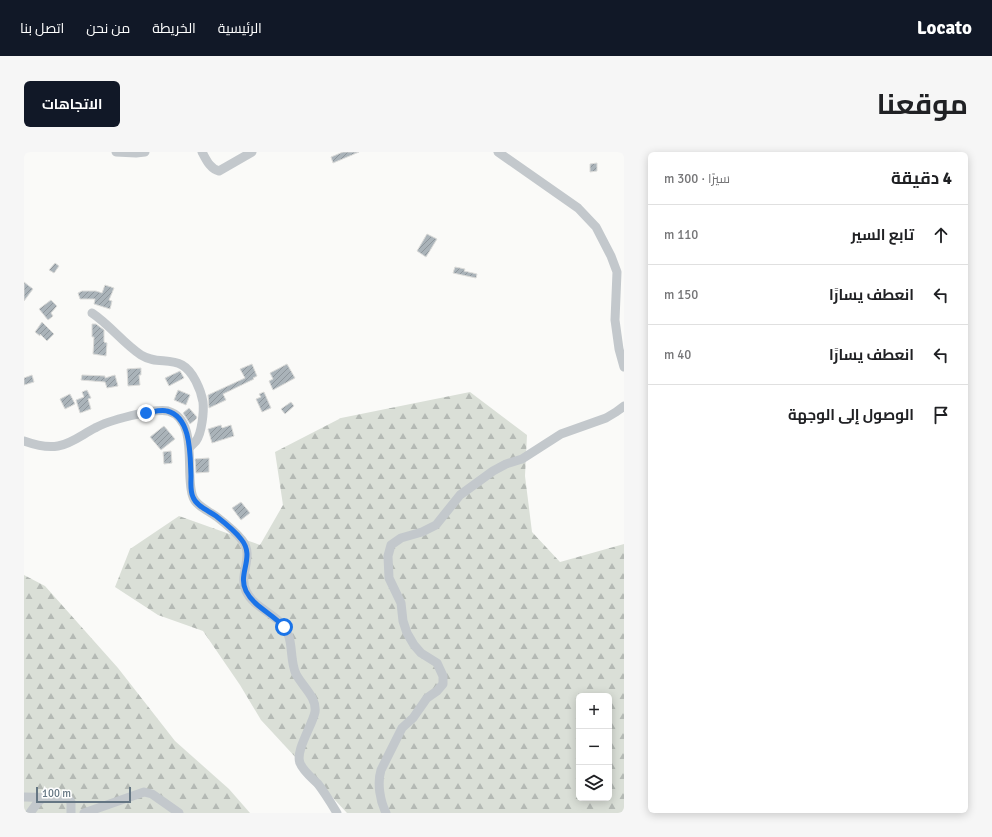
<!DOCTYPE html>
<html lang="ar">
<meta charset="utf-8">
<style>
body{margin:0;font-family:Signika,Cairo,sans-serif;background:#f6f6f6;color:#202124;direction:rtl}
.controls{position:absolute;right:12px;bottom:12px;display:grid;overflow:hidden;border-radius:6px;box-shadow:0 2px 10px #0003}
.controls button{width:36px;height:36px;display:grid;place-items:center;padding:0;border:0;border-bottom:1px solid #e0e0e0;background:#fff;color:#202124;font:20px sans-serif}
.scale{position:absolute;left:12px;bottom:10px;width:95px;box-sizing:border-box;padding-left:4px;border:2px solid #657683;border-top:0;font-size:11px;line-height:14px;white-space:nowrap;color:#657683;-webkit-text-stroke:3px #fff;paint-order:stroke}
.stop{position:absolute;width:12px;height:12px;margin:-9px;border:3px solid #1a73e8;border-radius:50%;background:#fff}
.stop.end{background:#1a73e8;border-color:#fff;box-shadow:0 1px 4px #0008}
.list{margin:0;padding:0;list-style:none}
h2{display:flex;justify-content:space-between;align-items:center;height:52px;margin:0;padding:0 16px;font-size:17px}
h2 small{font-size:13px;font-weight:400;color:#757577}
.list li{display:grid;grid-template-columns:26px 1fr auto;gap:12px;align-items:center;box-sizing:border-box;height:60px;padding:0 16px;border-top:1px solid #e0e0e0}
.list b{display:block;font-size:15px;white-space:nowrap}
.list em{font-size:13px;font-style:normal;color:#757577}
.icon{flex:none;width:22px;height:22px;fill:none;stroke:currentColor;stroke-width:2;stroke-linecap:round;stroke-linejoin:round}
.map{position:relative;flex:none;width:600px;height:661px;overflow:hidden;direction:ltr;border-radius:6px}
header{display:flex;align-items:center;gap:24px;box-sizing:border-box;height:56px;padding:0 20px;background:#111827;color:#fff}
header strong{font-size:19px}
nav{display:flex;gap:22px;margin-inline-start:auto;font-size:14px}
.intro{display:flex;align-items:center;justify-content:space-between;box-sizing:border-box;height:96px;padding:0 24px}
h1{margin:0;font-size:28px}
.button{padding:10px 18px;border-radius:6px;background:#111827;color:#fff;font-size:14px;font-weight:700}
main{display:flex;gap:24px;padding:0 24px}
aside{flex:1;background:#fff;border-radius:6px;box-shadow:0 2px 10px #0003}
.map>svg:first-child{display:block}
</style>
<header>
<strong>Locato</strong>
<nav><a>الرئيسية</a><a>الخريطة</a><a>من نحن</a><a>اتصل بنا</a></nav>
</header>
<div class="intro"><h1>موقعنا</h1><a class="button">الاتجاهات</a></div>
<main>
<aside>
<h2>4 دقيقة<small>سيرًا · 300 m</small></h2>
<ul class="list">
<li><svg class="icon" aria-label="ahead" viewBox="0 0 24 24"><path d="M12 20V5M6 11l6-6 6 6"/></svg><div><b>تابع السير</b></div><em>110 m</em></li>
<li><svg class="icon" aria-label="left" viewBox="0 0 24 24"><path d="M17 20v-9H6M10 6l-5 5 5 5"/></svg><div><b>انعطف يسارًا</b></div><em>150 m</em></li>
<li><svg class="icon" aria-label="left" viewBox="0 0 24 24"><path d="M17 20v-9H6M10 6l-5 5 5 5"/></svg><div><b>انعطف يسارًا</b></div><em>40 m</em></li>
<li><svg class="icon" aria-label="arrive" viewBox="0 0 24 24"><path d="M6 21V4h12l-3 4 3 4H6"/></svg><div><b>الوصول إلى الوجهة</b></div></li>
</ul>
</aside>
<div class="map">
<svg width="600" height="661" viewBox="0 0 600 661">
<defs>
<pattern id="forest-firs" width="22" height="20" patternUnits="userSpaceOnUse"><rect width="22" height="20" fill="#dadfd7"/><path d="M5 1l3.5 6h-7zM16 11l3.5 6h-7z" fill="#b4b9b4"/></pattern>
<pattern id="building-hatch" width="6" height="6" patternUnits="userSpaceOnUse"><rect width="6" height="6" fill="#aab3b9"/><path d="M-1 1l2-2M0 6l6-6M5 7l2-2" fill="none" stroke="#8e969c"/></pattern>
</defs>
<rect width="100%" height="100%" fill="#fafaf8"/>
<g fill="url(#forest-firs)" fill-rule="evenodd">
<path d="M 446,240 L 503,283 L 501,324 L 508,380 L 536,410 L 600,392 L 600,661 L 323,661 L 237,568 L 216,533 L 179,479 L 134,463 L 91,435 L 106,397 L 155,364 L 236,393 L 259,353 L 251,300 L 317,266 ZM 555,544 L 585,544 L 585,646 L 555,646 Z"/>
<path d="M 0,423 L 21,434 L 94,516 L 151,589 L 205,637 L 226,661 L 0,661 Z"/>
</g>
<g fill="url(#building-hatch)" stroke="#dcdcda">
<path d="M 319,0 L 335,0 L 309,11 L 307,5 Z"/>
<path d="M 573,11 L 573,19 L 566,20 L 566,12 Z"/>
<path d="M 403,82 L 413,87 L 402,105 L 393,99 Z"/>
<path d="M 31,111 L 35,114 L 30,121 L 25,118 Z"/>
<path d="M 431,115 L 441,117 L 440,119 L 453,122 L 452,126 L 429,121 Z"/>
<path d="M 0,130 L 9,137 L 0,149 Z"/>
<path d="M 81,133 L 90,136 L 85,148 L 88,149 L 86,157 L 70,152 L 71,147 L 56,147 L 54,141 L 58,139 L 72,139 L 78,141 Z"/>
<path d="M 27,148 L 33,154 L 27,161 L 29,164 L 24,168 L 15,157 Z"/>
<path d="M 18,170 L 30,182 L 23,189 L 16,182 L 16,184 L 11,180 Z"/>
<path d="M 68,172 L 72,172 L 80,178 L 80,190 L 83,191 L 82,204 L 69,202 L 70,185 L 68,185 Z"/>
<path d="M 228,212 L 233,224 L 229,226 L 230,227 L 199,242 L 202,248 L 185,256 L 184,243 L 221,226 L 216,217 Z"/>
<path d="M 263,212 L 271,226 L 249,238 L 245,229 L 249,227 L 246,221 Z"/>
<path d="M 117,216 L 117,223 L 115,223 L 116,233 L 104,234 L 103,217 Z"/>
<path d="M 156,219 L 160,226 L 145,234 L 141,226 Z"/>
<path d="M 8,223 L 10,230 L 0,233 L 0,226 Z"/>
<path d="M 58,223 L 81,224 L 81,226 L 91,223 L 94,234 L 83,236 L 81,230 L 57,228 Z"/>
<path d="M 63,238 L 67,246 L 64,247 L 67,257 L 56,261 L 52,248 L 60,245 L 58,240 Z"/>
<path d="M 154,238 L 166,243 L 162,253 L 150,248 Z"/>
<path d="M 240,240 L 247,256 L 238,260 L 232,247 L 237,245 L 235,242 Z"/>
<path d="M 46,242 L 51,252 L 41,257 L 36,247 Z"/>
<path d="M 267,250 L 270,254 L 261,262 L 257,257 Z"/>
<path d="M 165,256 L 173,265 L 172,267 L 166,272 L 159,261 Z"/>
<path d="M 197,273 L 198,276 L 207,273 L 210,284 L 188,291 L 184,277 Z"/>
<path d="M 140,274 L 151,287 L 137,298 L 126,285 Z"/>
<path d="M 147,299 L 148,311 L 140,312 L 139,300 Z"/>
<path d="M 185,306 L 185,320 L 172,321 L 171,307 Z"/>
<path d="M 217,350 L 226,361 L 217,368 L 208,356 Z"/>
</g>
<g fill="none" stroke-linecap="round" stroke-linejoin="round">
<g stroke="#c3c8cc" stroke-width="9">
<path d="M 92,0 L 112,1 L 121,0"/>
<path d="M 178,0 C 182,7 186,17 195,19 L 228,0"/>
<path d="M 474,0 L 554,56 L 572,75 L 587,104 L 593,120 L 591,168 L 595,197 L 600,215"/>
<path d="M 68,161 C 86,173 99,191 117,203 C 131,212 145,206 158,213 C 169,219 177,238 179,250 C 180,259 178,281 172,289 C 170,291 168,293 166,295"/>
<path d="M 0,289 C 11,293 22,296 34,294 C 47,292 59,282 71,276 C 83,269 130,256 144,259 C 176,268 160,324 169,345 C 172,354 185,359 193,365 C 202,372 211,379 218,388 C 231,404 214,422 222,439 C 231,458 256,462 264,482 C 269,494 266,509 272,522 C 278,534 293,545 291,560 C 288,574 271,599 276,611 C 279,619 288,626 294,632 C 301,641 307,651 313,661"/>
<path d="M 0,645 L 44,646 L 47,650 L 47,661"/>
<path d="M 6,661 L 14,650 L 18,647"/>
<path d="M 60,661 L 120,640 L 128,642 L 155,661"/>
<path d="M 362,661 C 356,649 353,631 357,618 L 378,576 L 389,566 L 403,546 L 413,539 L 419,532 L 419,524 L 413,511 L 397,501 L 390,493 L 383,481 L 379,469 L 377,451 L 365,426 L 364,404 L 367,393 L 377,386 L 398,380 L 412,373 L 436,343 L 469,319 L 482,312 L 498,307 L 537,282 L 582,266 L 592,260 L 600,254"/>
</g>
</g>
<g fill="none" stroke-linecap="round" stroke-linejoin="round">
<path stroke="#1a73e8" stroke-width="5" d="M 122,261 C 129,260 137,257 143,259 C 168,265 166,305 167,324 C 167,331 166,339 169,345 C 172,354 185,359 192,364 C 201,371 210,378 217,387 C 232,405 213,421 222,439 C 230,455 249,462 260,475"/>
</g>
</svg>
<div class="controls">
<button>+</button>
<button>−</button>
<button><svg class="icon" aria-label="layers" viewBox="0 0 24 24"><path d="M12 4l9 5-9 5-9-5zM3 14l9 5 9-5"/></svg></button>
</div>
<div class="scale">100 m</div>
<div class="stop" style="left:260px;top:475px"></div>
<div class="stop end" style="left:122px;top:261px"></div>
</div>
</main>
